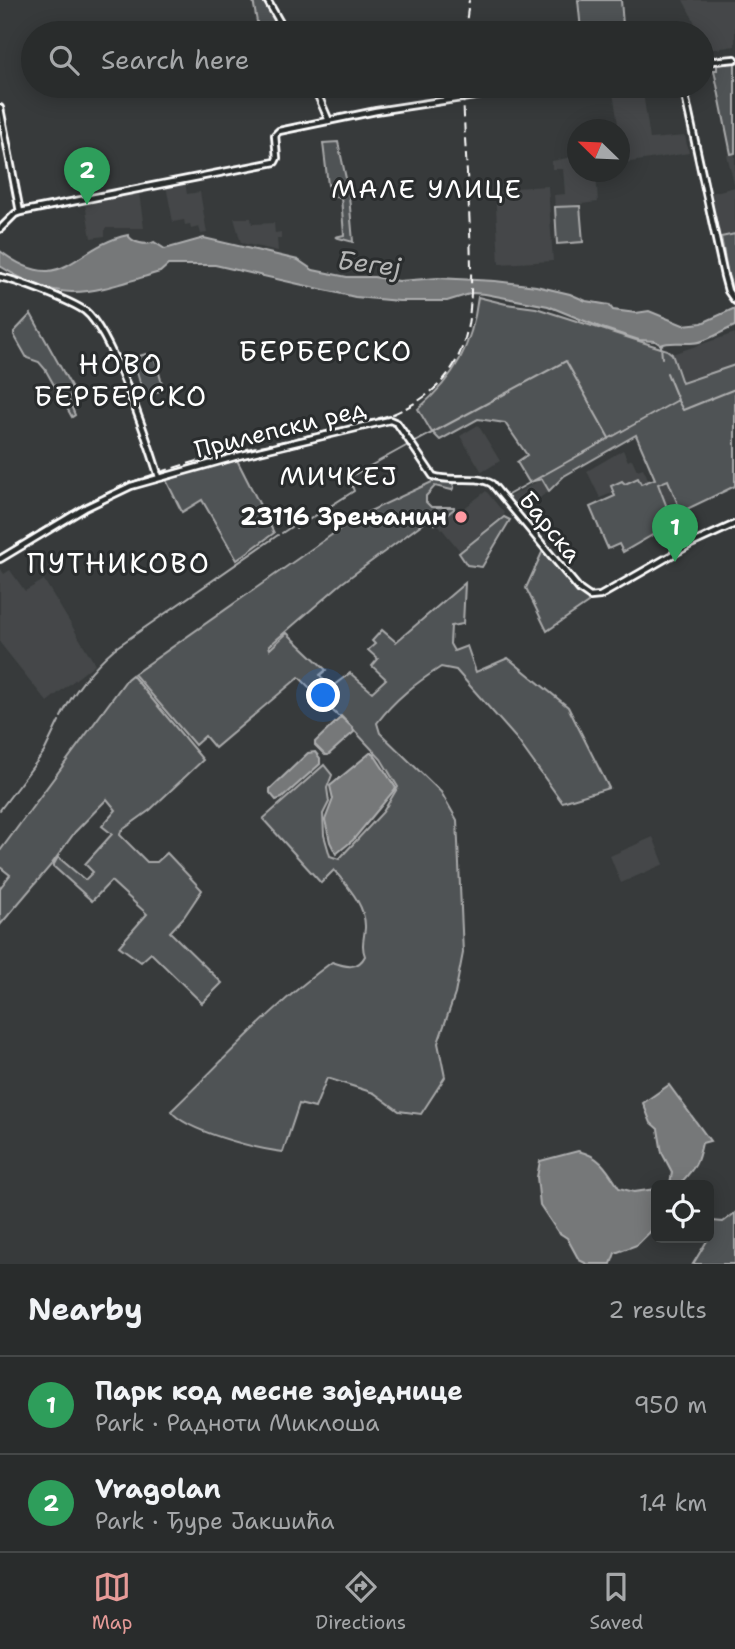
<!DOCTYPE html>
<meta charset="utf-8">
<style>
body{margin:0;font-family:"Shantell Sans",sans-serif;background:#313434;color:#f1f3f6}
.controls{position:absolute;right:21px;bottom:21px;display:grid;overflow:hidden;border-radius:10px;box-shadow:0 4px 18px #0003}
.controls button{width:63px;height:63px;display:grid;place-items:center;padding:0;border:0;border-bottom:2px solid #454848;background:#292c2c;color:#f1f3f6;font:35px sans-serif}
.compass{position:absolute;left:567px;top:119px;width:63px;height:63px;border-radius:50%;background:#292c2c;box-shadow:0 4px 18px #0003;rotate:293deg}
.you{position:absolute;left:324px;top:696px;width:24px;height:24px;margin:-18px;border:5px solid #fff;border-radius:50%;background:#1a73e8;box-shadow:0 0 0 10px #1a73e833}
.badge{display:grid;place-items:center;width:46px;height:46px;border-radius:50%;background:#e69b98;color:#fff;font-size:23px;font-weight:700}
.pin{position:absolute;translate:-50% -58px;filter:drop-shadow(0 2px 4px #0008)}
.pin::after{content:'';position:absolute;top:37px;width:24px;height:21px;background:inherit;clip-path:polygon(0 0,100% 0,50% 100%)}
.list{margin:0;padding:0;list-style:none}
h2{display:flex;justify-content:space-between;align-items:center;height:91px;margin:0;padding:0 28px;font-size:30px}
h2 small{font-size:23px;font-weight:400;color:#a5a7a9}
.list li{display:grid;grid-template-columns:46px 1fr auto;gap:21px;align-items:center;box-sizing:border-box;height:98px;padding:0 28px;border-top:2px solid #454848}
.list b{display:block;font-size:26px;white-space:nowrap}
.list p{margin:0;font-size:23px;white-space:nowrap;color:#a5a7a9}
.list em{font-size:23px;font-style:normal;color:#a5a7a9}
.icon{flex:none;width:38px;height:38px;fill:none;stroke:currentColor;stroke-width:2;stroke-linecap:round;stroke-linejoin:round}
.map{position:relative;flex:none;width:735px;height:1264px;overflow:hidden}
.search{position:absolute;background:#292c2c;box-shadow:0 4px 18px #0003;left:21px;right:21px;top:21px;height:77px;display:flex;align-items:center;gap:18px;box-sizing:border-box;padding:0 24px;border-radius:38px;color:#a5a7a9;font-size:26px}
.sheet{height:287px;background:#292c2c}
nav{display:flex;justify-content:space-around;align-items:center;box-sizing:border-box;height:98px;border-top:2px solid #454848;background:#292c2c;font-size:19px;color:#a5a7a9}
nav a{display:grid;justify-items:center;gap:4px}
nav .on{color:#e69b98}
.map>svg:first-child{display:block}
</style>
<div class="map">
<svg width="735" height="1264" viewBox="0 0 735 1264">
<rect width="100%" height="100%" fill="#373a3b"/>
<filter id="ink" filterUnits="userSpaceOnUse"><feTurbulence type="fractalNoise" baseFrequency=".0143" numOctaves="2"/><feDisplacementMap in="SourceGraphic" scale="14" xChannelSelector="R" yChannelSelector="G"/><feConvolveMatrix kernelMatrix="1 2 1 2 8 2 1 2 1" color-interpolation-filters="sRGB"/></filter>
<g filter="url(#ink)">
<g fill="#444748">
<path d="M 683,0 L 735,0 L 735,46 L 709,50 Z"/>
<path d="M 612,86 L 642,86 L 650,139 L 685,136 L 689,153 L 624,163 Z"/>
<path d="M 735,153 L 735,234 L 721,237 L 711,193 L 735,187 L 727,155 Z"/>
<path d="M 577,156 L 578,172 L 596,172 L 598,202 L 555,207 L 554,195 L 565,194 L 563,169 L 552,169 L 552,161 Z"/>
<path d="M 185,182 L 187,194 L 200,192 L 207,233 L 201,234 L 199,227 L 191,229 L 190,224 L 185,225 L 184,220 L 173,222 L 166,186 Z"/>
<path d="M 548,186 L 553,261 L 499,264 L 495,189 Z"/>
<path d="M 139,193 L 144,228 L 105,228 L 105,236 L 91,238 L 85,204 Z"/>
<path d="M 234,218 L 251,218 L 252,224 L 274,223 L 275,233 L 281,232 L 281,239 L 277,239 L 278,251 L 241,243 Z"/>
<path d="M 735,333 L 735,365 L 682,383 L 672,354 Z"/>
<path d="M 478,425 L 500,461 L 482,472 L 460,436 Z"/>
<path d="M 623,450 L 628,461 L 632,459 L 637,470 L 643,468 L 649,481 L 641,484 L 624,484 L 622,481 L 610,487 L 612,493 L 600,498 L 587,471 Z"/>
<path d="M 542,479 L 549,491 L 521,512 L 509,497 Z"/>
<path d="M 668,480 L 681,512 L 694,537 L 682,543 L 658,484 Z"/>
<path d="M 486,491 L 505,514 L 460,551 L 437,523 L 454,509 L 458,513 Z"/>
<path d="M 0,568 L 4,574 L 10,570 L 25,591 L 44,580 L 95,664 L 47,702 L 0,643 Z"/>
<path d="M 653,837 L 664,864 L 621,883 L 610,856 Z"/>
</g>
<g fill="#505354" stroke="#a8a9aa" stroke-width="2">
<path d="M 253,0 L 265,0 L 281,31 L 259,33 Z"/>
<path d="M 578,0 L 621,0 L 623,25 L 581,30 Z"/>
<path d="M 735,63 L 735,153 L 731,154 L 714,70 L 717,70 L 717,65 Z"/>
<path d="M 338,142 L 347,183 L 328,185 L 323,143 Z"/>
<path d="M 348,184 L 353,242 L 335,237 L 344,235 L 341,197 L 330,197 L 329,186 Z"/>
<path d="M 580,206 L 583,242 L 557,244 L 555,207 Z"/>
<path d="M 735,234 L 735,294 L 728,275 L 721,237 Z"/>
<path d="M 478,297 L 506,304 L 536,308 L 667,350 L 672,354 L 682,383 L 735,365 L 735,486 L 681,512 L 668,480 L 658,484 L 673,523 L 623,552 L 619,544 L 608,549 L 590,507 L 615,496 L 611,486 L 622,481 L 625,484 L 638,478 L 641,484 L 655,479 L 636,435 L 564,476 L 549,491 L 542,479 L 529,482 L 517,462 L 527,455 L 505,423 L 478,419 L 440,440 L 431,431 L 418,409 C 455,377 472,346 478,297 Z"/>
<path d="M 31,314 L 71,386 L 72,394 L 68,398 L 75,415 L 72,417 L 45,369 L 39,362 L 27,358 L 14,335 L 14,332 Z"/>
<path d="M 146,354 L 149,357 L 154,355 L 163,387 L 159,388 L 160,391 L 144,396 L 137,372 L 134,373 L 130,359 Z"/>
<path d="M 237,460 L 274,533 L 237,560 L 202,500 L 182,512 L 165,478 Z"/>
<path d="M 434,481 L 452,482 L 454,487 L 452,490 L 435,486 L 426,496 L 426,502 L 431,507 L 454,507 L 454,509 L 435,524 L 430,518 L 342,583 L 269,646 L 270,649 L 287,633 L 326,670 L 320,675 L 330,688 L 350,673 L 372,692 L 386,679 L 372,666 L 378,659 L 368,650 L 375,644 L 372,641 L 382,630 L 396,642 L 465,583 L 463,624 L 451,626 L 450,644 L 454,651 L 467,646 L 476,672 L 508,658 L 568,707 L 609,788 L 562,802 L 516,738 L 456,670 L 441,667 C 416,683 395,699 377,723 L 380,733 L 441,792 L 457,820 L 463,953 L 455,994 L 438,1043 L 445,1077 L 421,1114 L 399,1111 L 374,1093 L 327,1078 L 315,1108 L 299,1104 L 283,1152 C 257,1149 185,1131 171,1111 C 223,1061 273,1005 332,962 C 346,967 358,970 365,956 C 361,945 364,939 365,928 C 366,905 347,886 334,870 L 321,883 L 263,819 L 324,765 L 332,775 L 327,788 L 329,802 L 323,814 L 324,835 L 330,856 L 339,859 L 383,812 L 398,787 L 381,759 L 341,716 L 338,716 L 299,677 L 215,748 L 205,736 L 195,745 L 134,674 L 357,517 Z"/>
<path d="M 504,517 L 510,520 L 482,567 L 467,565 L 459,553 Z"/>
<path d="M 544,548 L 588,598 L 588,603 L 547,631 L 526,588 Z"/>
<path d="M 132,675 L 203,760 L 150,810 L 121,831 L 120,835 L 147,862 L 157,862 L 167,853 L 202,890 L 184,917 L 170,932 L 222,983 L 202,1003 L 151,953 L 141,962 L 119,946 L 147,914 L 111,881 L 92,901 L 53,866 L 58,857 L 85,880 L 93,872 L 85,864 L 112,834 L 102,826 L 116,810 L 107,799 L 75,832 L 51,865 L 0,925 L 0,888 L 10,875 L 0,867 L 0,851 L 127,679 Z"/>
<path d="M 735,1213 L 735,1264 L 693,1264 L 713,1231 L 713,1221 L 723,1222 Z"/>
</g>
<g fill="#767879" stroke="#adaeaf" stroke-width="2">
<path d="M 128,235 C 132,243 147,246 154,242 L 165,249 L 204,238 L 298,260 L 313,270 L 347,277 L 374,277 L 399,281 L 438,278 L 495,281 L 536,286 L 570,294 L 586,301 L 609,305 L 613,310 L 636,313 L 649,311 L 683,325 L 702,323 L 735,308 L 735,326 C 723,331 711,339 699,342 C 686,345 671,340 661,345 L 655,341 L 639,340 L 602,328 L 548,306 L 485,294 L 473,293 L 447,301 L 399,301 L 355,297 L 215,265 L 168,265 L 160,272 C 92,292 64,307 0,266 L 0,251 C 64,299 71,247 128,235 Z"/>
<path d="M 341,717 L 353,728 L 354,732 L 328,755 L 325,755 L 315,745 L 315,742 Z"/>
<path d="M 315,752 L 320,758 L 320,764 L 282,798 L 276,800 L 270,793 L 270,789 L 308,753 Z"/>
<path d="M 370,753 L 373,753 L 396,788 L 353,840 L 336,854 L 330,842 L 325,820 L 333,799 L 330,786 Z"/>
<path d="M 669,1085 L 710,1141 L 702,1143 C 697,1166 695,1167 679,1185 L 667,1185 L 670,1184 L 672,1172 L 662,1153 L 658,1129 L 651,1123 L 643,1103 Z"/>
<path d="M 578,1151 C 600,1156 607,1169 619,1188 L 634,1192 L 656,1189 L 655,1227 L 637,1245 L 615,1253 L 611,1264 L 587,1264 L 579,1260 L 567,1238 L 558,1232 L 540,1205 L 537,1177 L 540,1161 Z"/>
</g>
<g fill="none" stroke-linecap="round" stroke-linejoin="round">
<g stroke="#adaeaf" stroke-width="2">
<path d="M 661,346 L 662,358"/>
<path d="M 678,401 L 683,410 L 735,389"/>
<path d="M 415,442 L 566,361 L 609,438"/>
<path d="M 506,496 L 678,400 L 667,373"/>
<path d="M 282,533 L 294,525 L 296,528 L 354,491 L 350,480 L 352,476 L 408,445"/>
<path d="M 61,717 C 73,692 93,667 114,649 L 278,535"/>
<path d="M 0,810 L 44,752 L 59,721"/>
</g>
<defs>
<g id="secondary">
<path d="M 267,0 L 286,33"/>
<path d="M 702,62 L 735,59"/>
<path d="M 314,86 L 329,121"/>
<path d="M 683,86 L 724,276 L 728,291 L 735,301"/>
<path d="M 0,108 L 20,212"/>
<path d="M 0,229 L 15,214 L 20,212 L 275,162 L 277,158 L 275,135 L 279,131 L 376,111 L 540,86"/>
<path d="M 0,277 C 19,281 69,300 85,311 C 111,331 148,442 159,477"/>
<path d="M 0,559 L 85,508 L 131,486 L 238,456 L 390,420 L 397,423 L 433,476 C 451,483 475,474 492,484 L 580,590 L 590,597 L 600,596 L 691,544 L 735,524"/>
</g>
</defs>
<use href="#secondary" stroke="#fff" stroke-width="10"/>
<use href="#secondary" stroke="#2a2d2e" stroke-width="4.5"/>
<g stroke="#fff" stroke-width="2" stroke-dasharray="10 5" stroke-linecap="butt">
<path d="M 465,33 L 469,0"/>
<path d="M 0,555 C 42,529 84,501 130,483 C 213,450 308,440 393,414 C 480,377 472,311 470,231 C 468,183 464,134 463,86"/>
</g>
</g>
</g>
<circle fill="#ff9aa2" stroke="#2a2d2e" stroke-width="2.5" cx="461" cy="517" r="7"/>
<g text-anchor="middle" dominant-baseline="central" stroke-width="6" stroke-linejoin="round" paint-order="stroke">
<g font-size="24" fill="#fff" stroke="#2a2d2e">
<text transform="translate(280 429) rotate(-14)">Прилепски ред</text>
<text transform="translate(550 527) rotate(51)">Барска</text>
</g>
<g font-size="24" font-weight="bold" fill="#fff" stroke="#2a2d2e" text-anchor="end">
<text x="447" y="517">23116 Зрењанин</text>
</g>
<g font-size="26" letter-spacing="2" fill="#fff" stroke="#2a2d2e">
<text x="427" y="188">МАЛЕ УЛИЦЕ</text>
<text x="339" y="475">МИЧКЕЈ</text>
</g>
<g font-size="26" font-style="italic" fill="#b4b5b5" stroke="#2a2d2e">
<text transform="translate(369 263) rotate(7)">Бегеј</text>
</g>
<g font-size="28" letter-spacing="2" fill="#fff" stroke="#2a2d2e">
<text x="326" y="351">БЕРБЕРСКО</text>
<text x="121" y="364">НОВО<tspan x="121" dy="32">БЕРБЕРСКО</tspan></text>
<text x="119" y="563">ПУТНИКОВО</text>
</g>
</g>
</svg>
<div class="controls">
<button><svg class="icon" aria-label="locate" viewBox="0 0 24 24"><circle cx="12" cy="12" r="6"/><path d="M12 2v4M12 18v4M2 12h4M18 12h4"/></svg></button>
</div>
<svg class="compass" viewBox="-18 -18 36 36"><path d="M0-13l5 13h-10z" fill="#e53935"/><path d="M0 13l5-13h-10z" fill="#a5a7a9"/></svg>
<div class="you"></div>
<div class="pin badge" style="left:675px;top:562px;background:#2e9e5b">1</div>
<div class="pin badge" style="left:87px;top:205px;background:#2e9e5b">2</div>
<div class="search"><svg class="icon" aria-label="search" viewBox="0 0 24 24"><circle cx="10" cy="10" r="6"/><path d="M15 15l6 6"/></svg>Search here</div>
</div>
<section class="sheet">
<h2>Nearby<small>2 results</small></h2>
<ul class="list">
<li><span class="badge" style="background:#2e9e5b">1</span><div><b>Парк код месне заједнице</b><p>Park · Радноти Миклоша</p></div><em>950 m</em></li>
<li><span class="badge" style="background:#2e9e5b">2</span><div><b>Vragolan</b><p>Park · Ђуре Јакшића</p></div><em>1.4 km</em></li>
</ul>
</section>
<nav>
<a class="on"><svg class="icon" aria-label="map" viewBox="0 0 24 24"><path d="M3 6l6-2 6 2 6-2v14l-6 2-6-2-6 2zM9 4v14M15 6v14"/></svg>Map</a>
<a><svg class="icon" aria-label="directions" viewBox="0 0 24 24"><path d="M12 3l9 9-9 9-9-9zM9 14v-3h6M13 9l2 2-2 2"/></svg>Directions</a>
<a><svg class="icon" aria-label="saved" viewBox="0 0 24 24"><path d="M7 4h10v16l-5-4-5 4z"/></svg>Saved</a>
</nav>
